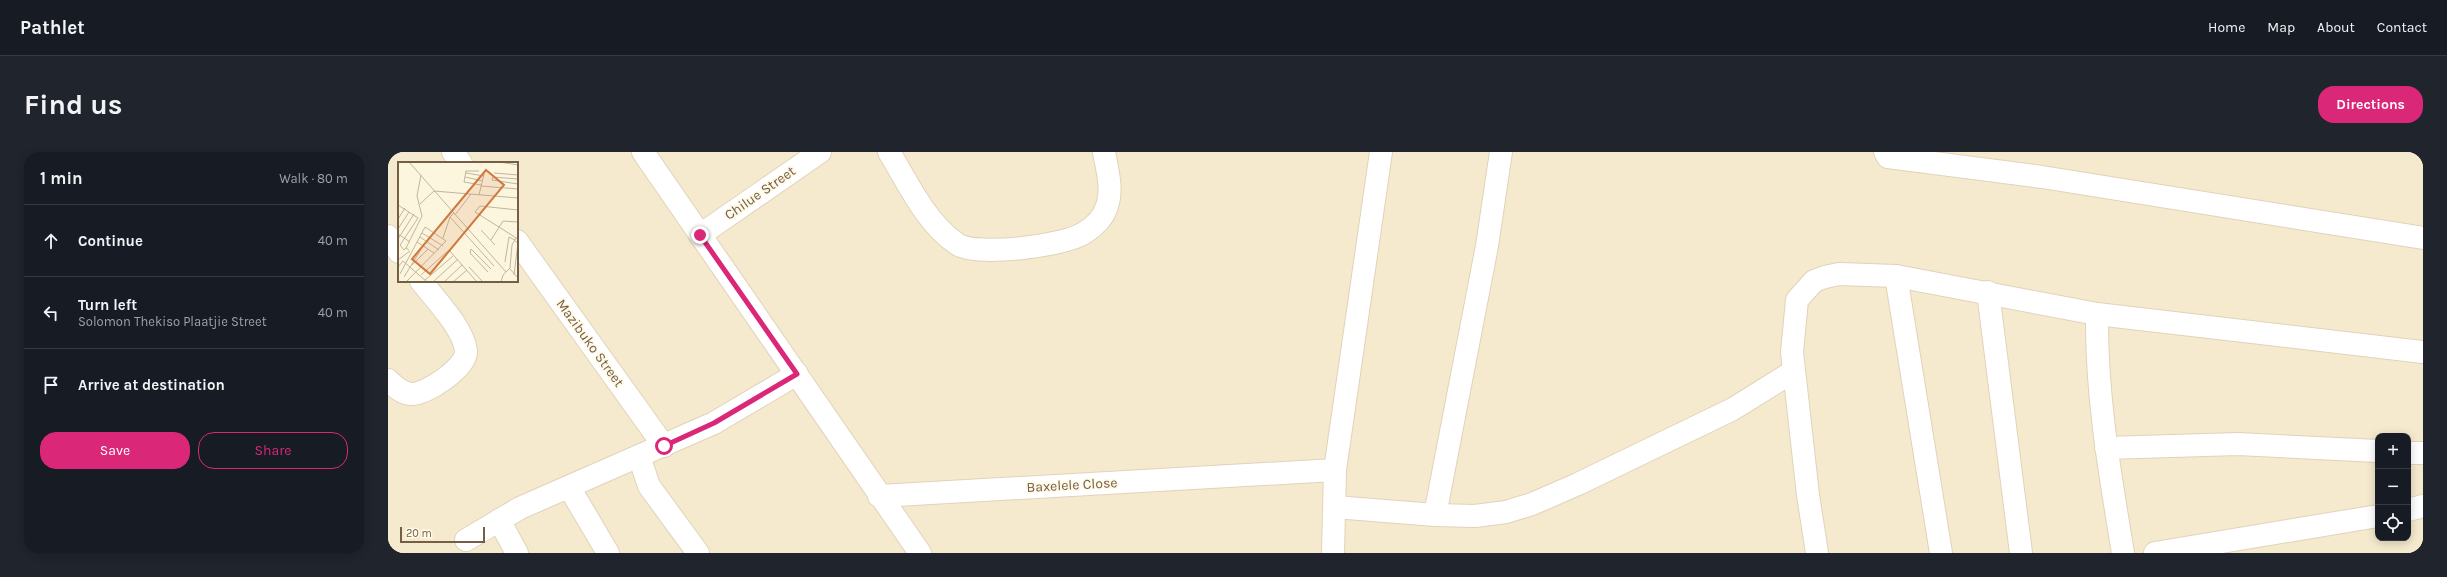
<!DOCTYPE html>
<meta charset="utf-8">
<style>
body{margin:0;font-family:Karla,sans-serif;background:#20242c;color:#f1f3f6}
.controls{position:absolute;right:12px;bottom:12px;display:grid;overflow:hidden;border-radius:8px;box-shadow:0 2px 10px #0003}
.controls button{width:36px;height:36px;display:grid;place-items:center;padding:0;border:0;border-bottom:1px solid #363941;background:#171b24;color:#f1f3f6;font:20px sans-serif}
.scale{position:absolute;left:12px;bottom:10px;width:85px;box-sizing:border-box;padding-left:4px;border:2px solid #745e46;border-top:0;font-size:11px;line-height:14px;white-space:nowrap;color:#745e46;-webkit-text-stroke:3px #fff9e7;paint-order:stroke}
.stop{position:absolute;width:12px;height:12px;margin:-9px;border:3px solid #db2777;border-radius:50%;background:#fff}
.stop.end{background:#db2777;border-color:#fff;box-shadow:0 1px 4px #0008}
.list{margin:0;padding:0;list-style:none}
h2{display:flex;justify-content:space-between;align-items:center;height:52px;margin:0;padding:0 16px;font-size:17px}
h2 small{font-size:13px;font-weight:400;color:#9ea1a6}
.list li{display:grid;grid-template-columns:26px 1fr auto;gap:12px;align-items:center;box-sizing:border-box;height:72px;padding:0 16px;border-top:1px solid #363941}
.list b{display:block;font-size:15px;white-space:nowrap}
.list p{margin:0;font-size:13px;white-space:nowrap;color:#9ea1a6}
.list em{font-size:13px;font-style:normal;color:#9ea1a6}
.actions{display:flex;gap:8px;padding:12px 16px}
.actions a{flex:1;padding:9px 0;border:1px solid #db2777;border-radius:16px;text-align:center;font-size:14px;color:#db2777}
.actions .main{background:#db2777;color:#fff}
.icon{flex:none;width:22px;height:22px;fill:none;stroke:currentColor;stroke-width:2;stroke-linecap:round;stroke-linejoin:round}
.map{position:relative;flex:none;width:2035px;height:401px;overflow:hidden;border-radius:16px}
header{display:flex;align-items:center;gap:24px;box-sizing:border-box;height:56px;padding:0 20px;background:#171b24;border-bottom:1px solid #363941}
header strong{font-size:19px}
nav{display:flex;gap:22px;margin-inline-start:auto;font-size:14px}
.intro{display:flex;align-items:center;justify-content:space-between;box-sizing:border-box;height:96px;padding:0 24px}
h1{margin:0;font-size:28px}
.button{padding:10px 18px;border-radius:16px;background:#db2777;color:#fff;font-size:14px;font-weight:700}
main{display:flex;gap:24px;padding:0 24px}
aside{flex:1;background:#171b24;border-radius:16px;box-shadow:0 2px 10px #0003}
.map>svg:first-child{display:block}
</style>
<header>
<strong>Pathlet</strong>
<nav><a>Home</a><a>Map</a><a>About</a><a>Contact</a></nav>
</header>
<div class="intro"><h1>Find us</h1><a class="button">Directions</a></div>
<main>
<aside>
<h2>1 min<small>Walk · 80 m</small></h2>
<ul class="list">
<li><svg class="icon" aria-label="ahead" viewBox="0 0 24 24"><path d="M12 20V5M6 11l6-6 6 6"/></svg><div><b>Continue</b></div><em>40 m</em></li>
<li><svg class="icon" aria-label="left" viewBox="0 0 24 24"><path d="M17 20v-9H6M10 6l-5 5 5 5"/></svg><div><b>Turn left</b><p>Solomon Thekiso Plaatjie Street</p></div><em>40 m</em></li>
<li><svg class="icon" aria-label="arrive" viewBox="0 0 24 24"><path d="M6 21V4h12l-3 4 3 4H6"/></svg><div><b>Arrive at destination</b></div></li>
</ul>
<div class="actions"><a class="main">Save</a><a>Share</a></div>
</aside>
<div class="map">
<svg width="2035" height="401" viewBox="0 0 2035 401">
<rect width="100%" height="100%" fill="#fdf6df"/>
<path fill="#f5e9ce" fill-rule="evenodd" d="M 0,0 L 2035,0 L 2035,401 L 0,401 ZM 11,11 L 129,11 L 129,129 L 11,129 ZM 1990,284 L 2020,284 L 2020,386 L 1990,386 Z"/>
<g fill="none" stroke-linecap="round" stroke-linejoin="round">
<defs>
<g id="minor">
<path d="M 65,0 L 73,11"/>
<path d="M 255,0 L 532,401"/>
<path d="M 501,0 C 520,31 538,71 569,92 C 589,105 676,94 696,81 C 706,75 716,65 719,54 C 725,37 719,17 716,0"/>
<path d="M 1497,0 L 1500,5 L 1654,25 L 2035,86"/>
<path d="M 312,83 L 432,0"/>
<path d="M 0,84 L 11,100"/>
<path d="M 129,89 L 276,294"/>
<path d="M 1508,124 L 1553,401"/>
<path d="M 1600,140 L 1633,401"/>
<path d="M 1709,162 C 1708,243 1722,322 1735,401"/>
<path d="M 0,228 C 6,234 13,241 23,242 C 38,243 79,215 78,199 C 76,177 47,147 33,129"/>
<path d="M 1718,296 L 1850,292 L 1990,299"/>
<path d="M 2020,301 L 2035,301"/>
<path d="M 251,304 L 261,334 L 310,401"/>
<path d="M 181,335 L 220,401"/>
<path d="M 491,344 L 947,318"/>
<path d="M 947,355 L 1047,363 L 1099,94 L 1113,0"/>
<path d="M 2020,358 L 2035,354"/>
<path d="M 1047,363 L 1087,364 L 1118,360 L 1144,352 L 1190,332 L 1345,257 L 1406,219"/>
<path d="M 111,368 L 129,401"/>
<path d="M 78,388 L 132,356 L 326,271 L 409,222"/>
<path d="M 945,401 L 947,318 L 993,0"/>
<path d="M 1429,401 L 1420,343 L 1404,200 L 1409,148 L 1426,129 L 1437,125 L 1451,122 L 1508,124 L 1709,162 L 2035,200"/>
<path d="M 1767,401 L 1990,364"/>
</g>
</defs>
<use href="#minor" stroke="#e1d3bb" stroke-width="24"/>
<use href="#minor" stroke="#fff" stroke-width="22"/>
</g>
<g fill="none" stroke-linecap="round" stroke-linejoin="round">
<path stroke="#db2777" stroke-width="5" d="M 276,294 L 326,271 L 409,222 L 312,83"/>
</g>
<g text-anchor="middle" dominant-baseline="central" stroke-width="3.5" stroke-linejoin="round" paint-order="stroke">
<g font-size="14" fill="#745e46" stroke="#fff9e7">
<text transform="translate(372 41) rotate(-35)">Chilue Street</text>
<text transform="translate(202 191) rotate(54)">Mazibuko Street</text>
<text transform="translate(684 333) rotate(-3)">Baxelele Close</text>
</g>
</g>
<g transform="translate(10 10)">
<rect width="120" height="120" fill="#fdf6df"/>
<path fill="none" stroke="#c2b49d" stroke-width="1" d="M 11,0 L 108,110M 101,0 L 120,3M 81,9 L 68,9 L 66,20 L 83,23M 68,11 L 86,14M 96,11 L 120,13M 67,15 L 85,19M 120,17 L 95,15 L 94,18 L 120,22M 83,24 L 120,27M 81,33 L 86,12M 22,42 L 36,29 L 120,36M 0,43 L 20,56 L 2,83 L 6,88 L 8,86M 120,48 L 82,44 L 77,50 L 120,77M 56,51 L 52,55 L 96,104M 57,53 L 73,32M 0,57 L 7,46M 0,67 L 11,50M 83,68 L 97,83M 24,71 L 45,84M 0,72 L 12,80M 22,75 L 41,88M 45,76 L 52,55M 0,77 L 16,52M 93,78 L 105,59 L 120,60M 116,78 L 120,81 L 116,113M 19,80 L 36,91M 11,88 L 8,86 L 24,54 L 19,34 L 23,13M 0,98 L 12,89M 107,100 L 111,75 L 117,78M 14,103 L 30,87M 0,105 L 5,99 L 29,120M 71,105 L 85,120M 112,107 L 120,116M 90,110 L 72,91 L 73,87 L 93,107M 2,112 L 27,65 L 48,79 L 8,120M 23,113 L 51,88 L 79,120M 6,115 L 25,84M 27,118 L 55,94M 35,120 L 59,98M 46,120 L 64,103M 55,120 L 69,108M 103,120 L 105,113 L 112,106 L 114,83 L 118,76"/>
<path fill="#cf7941" fill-opacity="0.15" stroke="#cf7941" stroke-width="2" d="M 88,8 L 106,23 L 32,112 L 14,97 Z"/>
<rect width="120" height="120" fill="none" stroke="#745e46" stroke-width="2"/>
</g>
</svg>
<div class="controls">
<button>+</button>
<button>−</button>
<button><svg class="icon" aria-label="locate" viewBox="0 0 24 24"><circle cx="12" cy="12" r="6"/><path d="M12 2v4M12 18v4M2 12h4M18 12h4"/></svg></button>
</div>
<div class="scale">20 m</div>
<div class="stop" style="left:276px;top:294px"></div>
<div class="stop end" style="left:312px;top:83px"></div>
</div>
</main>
